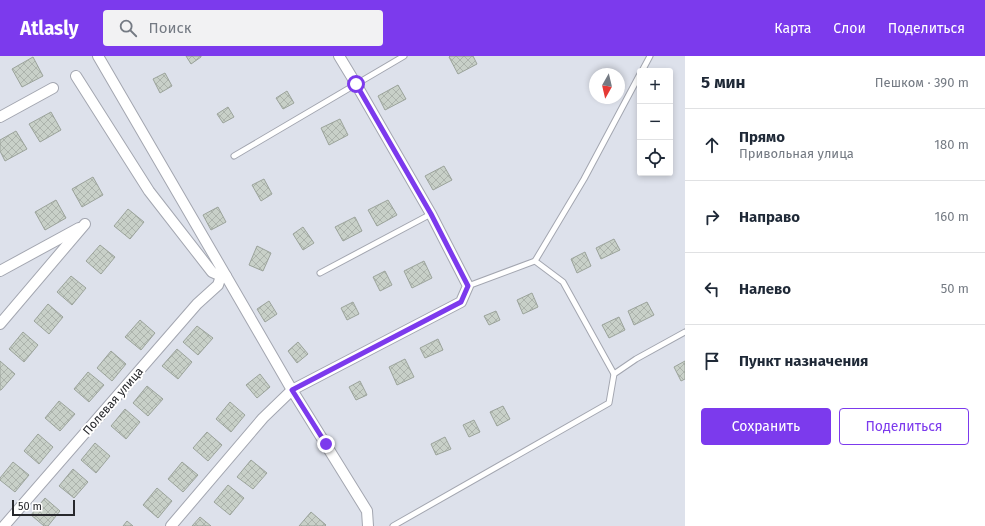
<!DOCTYPE html>
<html lang="ru">
<meta charset="utf-8">
<style>
body{margin:0;font-family:"Fira Sans",sans-serif;background:#f2f2f3;color:#1f2937}
.controls{position:absolute;right:12px;top:12px;display:grid;overflow:hidden;border-radius:4px;box-shadow:0 2px 6px #0003}
.controls button{width:36px;height:36px;display:grid;place-items:center;padding:0;border:0;border-bottom:1px solid #e0e1e3;background:#fff;color:#1f2937;font:20px sans-serif}
.compass{position:absolute;left:589px;top:12px;width:36px;height:36px;border-radius:50%;background:#fff;box-shadow:0 2px 6px #0003;rotate:188deg}
.scale{position:absolute;left:12px;bottom:10px;width:63px;box-sizing:border-box;padding-left:4px;border:2px solid #27282c;border-top:0;font-size:11px;line-height:14px;white-space:nowrap;color:#27282c;-webkit-text-stroke:3px #fff;paint-order:stroke}
.stop{position:absolute;width:12px;height:12px;margin:-9px;border:3px solid #7c3aed;border-radius:50%;background:#fff}
.stop.end{background:#7c3aed;border-color:#fff;box-shadow:0 1px 4px #0008}
.list{margin:0;padding:0;list-style:none}
h2{display:flex;justify-content:space-between;align-items:center;height:52px;margin:0;padding:0 16px;font-size:17px}
h2 small{font-size:13px;font-weight:400;color:#747a83}
.list li{display:grid;grid-template-columns:26px 1fr auto;gap:12px;align-items:center;box-sizing:border-box;height:72px;padding:0 16px;border-top:1px solid #e0e1e3}
.list b{display:block;font-size:15px;white-space:nowrap}
.list p{margin:0;font-size:13px;white-space:nowrap;color:#747a83}
.list em{font-size:13px;font-style:normal;color:#747a83}
.actions{display:flex;gap:8px;padding:12px 16px}
.actions a{flex:1;padding:9px 0;border:1px solid #7c3aed;border-radius:4px;text-align:center;font-size:14px;color:#7c3aed}
.actions .main{background:#7c3aed;color:#fff}
.icon{flex:none;width:22px;height:22px;fill:none;stroke:currentColor;stroke-width:2;stroke-linecap:round;stroke-linejoin:round}
.map{position:relative;flex:none;width:685px;height:470px;overflow:hidden}
header{display:flex;align-items:center;gap:24px;box-sizing:border-box;height:56px;padding:0 20px;background:#7c3aed;color:#fff}
header strong{font-size:19px}
nav{display:flex;gap:22px;margin-inline-start:auto;font-size:14px}
.search{width:280px;height:36px;background:#f2f2f3;display:flex;align-items:center;gap:10px;box-sizing:border-box;padding:0 14px;border-radius:4px;color:#747a83;font-size:15px}
main{display:flex}
aside{flex:1;background:#fff}
.map>svg:first-child{display:block}
</style>
<header>
<strong>Atlasly</strong>
<div class="search"><svg class="icon" aria-label="search" viewBox="0 0 24 24"><circle cx="10" cy="10" r="6"/><path d="M15 15l6 6"/></svg>Поиск</div>
<nav><a>Карта</a><a>Слои</a><a>Поделиться</a></nav>
</header>
<main>
<div class="map">
<svg width="685" height="470" viewBox="0 0 685 470">
<defs>
<pattern id="building-cross-hatch" width="8" height="8" patternUnits="userSpaceOnUse"><rect width="8" height="8" fill="#c8d0c8"/><path d="M0 0l8 8M0 8l8-8" fill="none" stroke="#acb3ac"/></pattern>
</defs>
<rect width="100%" height="100%" fill="#dde1eb"/>
<g fill="url(#building-cross-hatch)" stroke="#9ba39b">
<path d="M 186,0 L 201,0 L 201,1 L 191,8 Z"/>
<path d="M 450,0 L 473,0 L 477,8 L 458,18 L 449,1 Z"/>
<path d="M 33,1 L 43,20 L 22,31 L 12,13 Z"/>
<path d="M 165,17 L 172,30 L 160,37 L 153,23 Z"/>
<path d="M 398,29 L 406,43 L 385,54 L 378,40 Z"/>
<path d="M 287,35 L 294,47 L 283,53 L 276,42 Z"/>
<path d="M 228,51 L 234,61 L 223,67 L 217,58 Z"/>
<path d="M 51,56 L 61,74 L 40,86 L 29,68 Z"/>
<path d="M 340,63 L 348,79 L 329,89 L 321,72 Z"/>
<path d="M 16,75 L 27,93 L 5,105 L 0,95 L 0,84 Z"/>
<path d="M 444,110 L 452,124 L 433,134 L 425,120 Z"/>
<path d="M 93,121 L 103,139 L 82,151 L 72,133 Z"/>
<path d="M 264,123 L 272,138 L 261,145 L 252,129 Z"/>
<path d="M 56,144 L 66,162 L 45,174 L 35,156 Z"/>
<path d="M 388,144 L 397,159 L 377,170 L 368,154 Z"/>
<path d="M 218,151 L 226,166 L 211,174 L 203,159 Z"/>
<path d="M 128,153 L 144,166 L 130,183 L 114,170 Z"/>
<path d="M 355,161 L 362,175 L 343,185 L 335,171 Z"/>
<path d="M 303,171 L 314,187 L 303,194 L 293,178 Z"/>
<path d="M 614,183 L 620,194 L 601,203 L 596,192 Z"/>
<path d="M 100,189 L 115,201 L 101,218 L 86,205 Z"/>
<path d="M 257,190 L 271,197 L 263,215 L 249,209 Z"/>
<path d="M 585,196 L 591,210 L 577,217 L 571,203 Z"/>
<path d="M 424,205 L 432,222 L 412,232 L 404,215 Z"/>
<path d="M 385,215 L 392,229 L 380,235 L 373,221 Z"/>
<path d="M 71,220 L 86,232 L 72,249 L 57,236 Z"/>
<path d="M 532,237 L 538,251 L 523,258 L 517,244 Z"/>
<path d="M 269,245 L 277,258 L 265,266 L 257,253 Z"/>
<path d="M 353,246 L 359,258 L 347,264 L 341,252 Z"/>
<path d="M 647,246 L 654,259 L 634,269 L 628,255 Z"/>
<path d="M 48,248 L 63,261 L 49,278 L 34,265 Z"/>
<path d="M 496,255 L 500,264 L 489,269 L 484,260 Z"/>
<path d="M 619,261 L 625,274 L 609,282 L 602,269 Z"/>
<path d="M 140,264 L 155,277 L 141,294 L 125,281 Z"/>
<path d="M 197,270 L 213,282 L 198,299 L 183,286 Z"/>
<path d="M 23,276 L 38,289 L 24,306 L 9,293 Z"/>
<path d="M 438,283 L 443,294 L 425,302 L 420,292 Z"/>
<path d="M 298,286 L 308,298 L 297,307 L 288,295 Z"/>
<path d="M 177,293 L 192,306 L 178,323 L 162,310 Z"/>
<path d="M 111,295 L 126,308 L 112,325 L 97,312 Z"/>
<path d="M 405,303 L 414,321 L 397,329 L 389,311 Z"/>
<path d="M 0,305 L 15,318 L 1,334 L 0,334 Z"/>
<path d="M 685,305 L 685,323 L 681,325 L 674,311 Z"/>
<path d="M 88,316 L 104,329 L 89,346 L 74,333 Z"/>
<path d="M 260,318 L 270,331 L 257,342 L 246,329 Z"/>
<path d="M 360,325 L 367,339 L 356,344 L 349,331 Z"/>
<path d="M 147,330 L 163,343 L 148,360 L 133,347 Z"/>
<path d="M 59,345 L 75,358 L 60,375 L 45,362 Z"/>
<path d="M 230,346 L 245,359 L 231,376 L 216,363 Z"/>
<path d="M 503,350 L 510,363 L 497,370 L 490,356 Z"/>
<path d="M 125,353 L 140,366 L 126,383 L 111,370 Z"/>
<path d="M 474,364 L 480,376 L 469,381 L 463,369 Z"/>
<path d="M 207,376 L 222,389 L 208,405 L 193,392 Z"/>
<path d="M 38,378 L 53,391 L 39,408 L 24,395 Z"/>
<path d="M 445,381 L 451,393 L 436,399 L 431,388 Z"/>
<path d="M 95,387 L 110,400 L 96,417 L 81,404 Z"/>
<path d="M 251,404 L 267,417 L 253,433 L 237,421 Z"/>
<path d="M 13,406 L 29,419 L 15,436 L 0,424 L 0,422 Z"/>
<path d="M 182,406 L 198,419 L 183,436 L 168,423 Z"/>
<path d="M 73,413 L 88,426 L 74,442 L 59,430 Z"/>
<path d="M 228,429 L 244,442 L 230,459 L 214,446 Z"/>
<path d="M 157,432 L 172,445 L 158,462 L 143,449 Z"/>
<path d="M 45,442 L 60,455 L 48,470 L 44,470 L 31,459 Z"/>
<path d="M 311,456 L 326,469 L 325,470 L 299,470 Z"/>
<path d="M 200,461 L 211,470 L 192,470 Z"/>
<path d="M 127,465 L 133,470 L 123,470 Z"/>
</g>
<g fill="none" stroke-linecap="round" stroke-linejoin="round">
<defs>
<g id="lane">
<path d="M 642,15 L 650,0"/>
<path d="M 234,100 L 404,0"/>
<path d="M 535,205 L 563,226 L 614,318"/>
<path d="M 320,217 L 431,158"/>
<path d="M 468,230 L 535,205 L 584,123 L 640,18"/>
<path d="M 393,470 L 609,347 L 614,318 L 636,303 L 685,276"/>
</g>
<g id="street">
<path d="M 98,0 L 226,220"/>
<path d="M 76,20 L 149,135 L 212,216 L 221,220 L 226,220 L 292,334 L 367,455 L 368,470"/>
<path d="M 0,61 L 53,32"/>
<path d="M 0,215 L 79,172"/>
<path d="M 0,268 L 85,168"/>
<path d="M 4,470 L 197,248 L 218,229 L 221,220"/>
<path d="M 171,470 L 263,362 L 292,334 L 461,246 L 468,230 L 431,158 L 356,28 L 339,0"/>
</g>
</defs>
<use href="#lane" stroke="#a3a6b0" stroke-width="7"/>
<use href="#street" stroke="#a3a6b0" stroke-width="12"/>
<use href="#lane" stroke="#fff" stroke-width="5"/>
<use href="#street" stroke="#fff" stroke-width="10"/>
</g>
<g fill="none" stroke-linecap="round" stroke-linejoin="round">
<path stroke="#7c3aed" stroke-width="5" d="M 326,388 L 292,334 L 461,246 L 468,230 L 431,158 L 356,28"/>
</g>
<g text-anchor="middle" dominant-baseline="central" stroke-width="4" stroke-linejoin="round" paint-order="stroke">
<g font-size="12" fill="#27282c" stroke="#fff">
<text transform="translate(113 345) rotate(-49)">Полевая улица</text>
</g>
</g>
</svg>
<div class="controls">
<button>+</button>
<button>−</button>
<button><svg class="icon" aria-label="locate" viewBox="0 0 24 24"><circle cx="12" cy="12" r="6"/><path d="M12 2v4M12 18v4M2 12h4M18 12h4"/></svg></button>
</div>
<svg class="compass" viewBox="-18 -18 36 36"><path d="M0-13l5 13h-10z" fill="#e53935"/><path d="M0 13l5-13h-10z" fill="#747a83"/></svg>
<div class="scale">50 m</div>
<div class="stop" style="left:356px;top:28px"></div>
<div class="stop end" style="left:326px;top:388px"></div>
</div>
<aside>
<h2>5 мин<small>Пешком · 390 m</small></h2>
<ul class="list">
<li><svg class="icon" aria-label="ahead" viewBox="0 0 24 24"><path d="M12 20V5M6 11l6-6 6 6"/></svg><div><b>Прямо</b><p>Привольная улица</p></div><em>180 m</em></li>
<li><svg class="icon" aria-label="right" viewBox="0 0 24 24"><path d="M7 20v-9h11M14 6l5 5-5 5"/></svg><div><b>Направо</b></div><em>160 m</em></li>
<li><svg class="icon" aria-label="left" viewBox="0 0 24 24"><path d="M17 20v-9H6M10 6l-5 5 5 5"/></svg><div><b>Налево</b></div><em>50 m</em></li>
<li><svg class="icon" aria-label="arrive" viewBox="0 0 24 24"><path d="M6 21V4h12l-3 4 3 4H6"/></svg><div><b>Пункт назначения</b></div></li>
</ul>
<div class="actions"><a class="main">Сохранить</a><a>Поделиться</a></div>
</aside>
</main>
